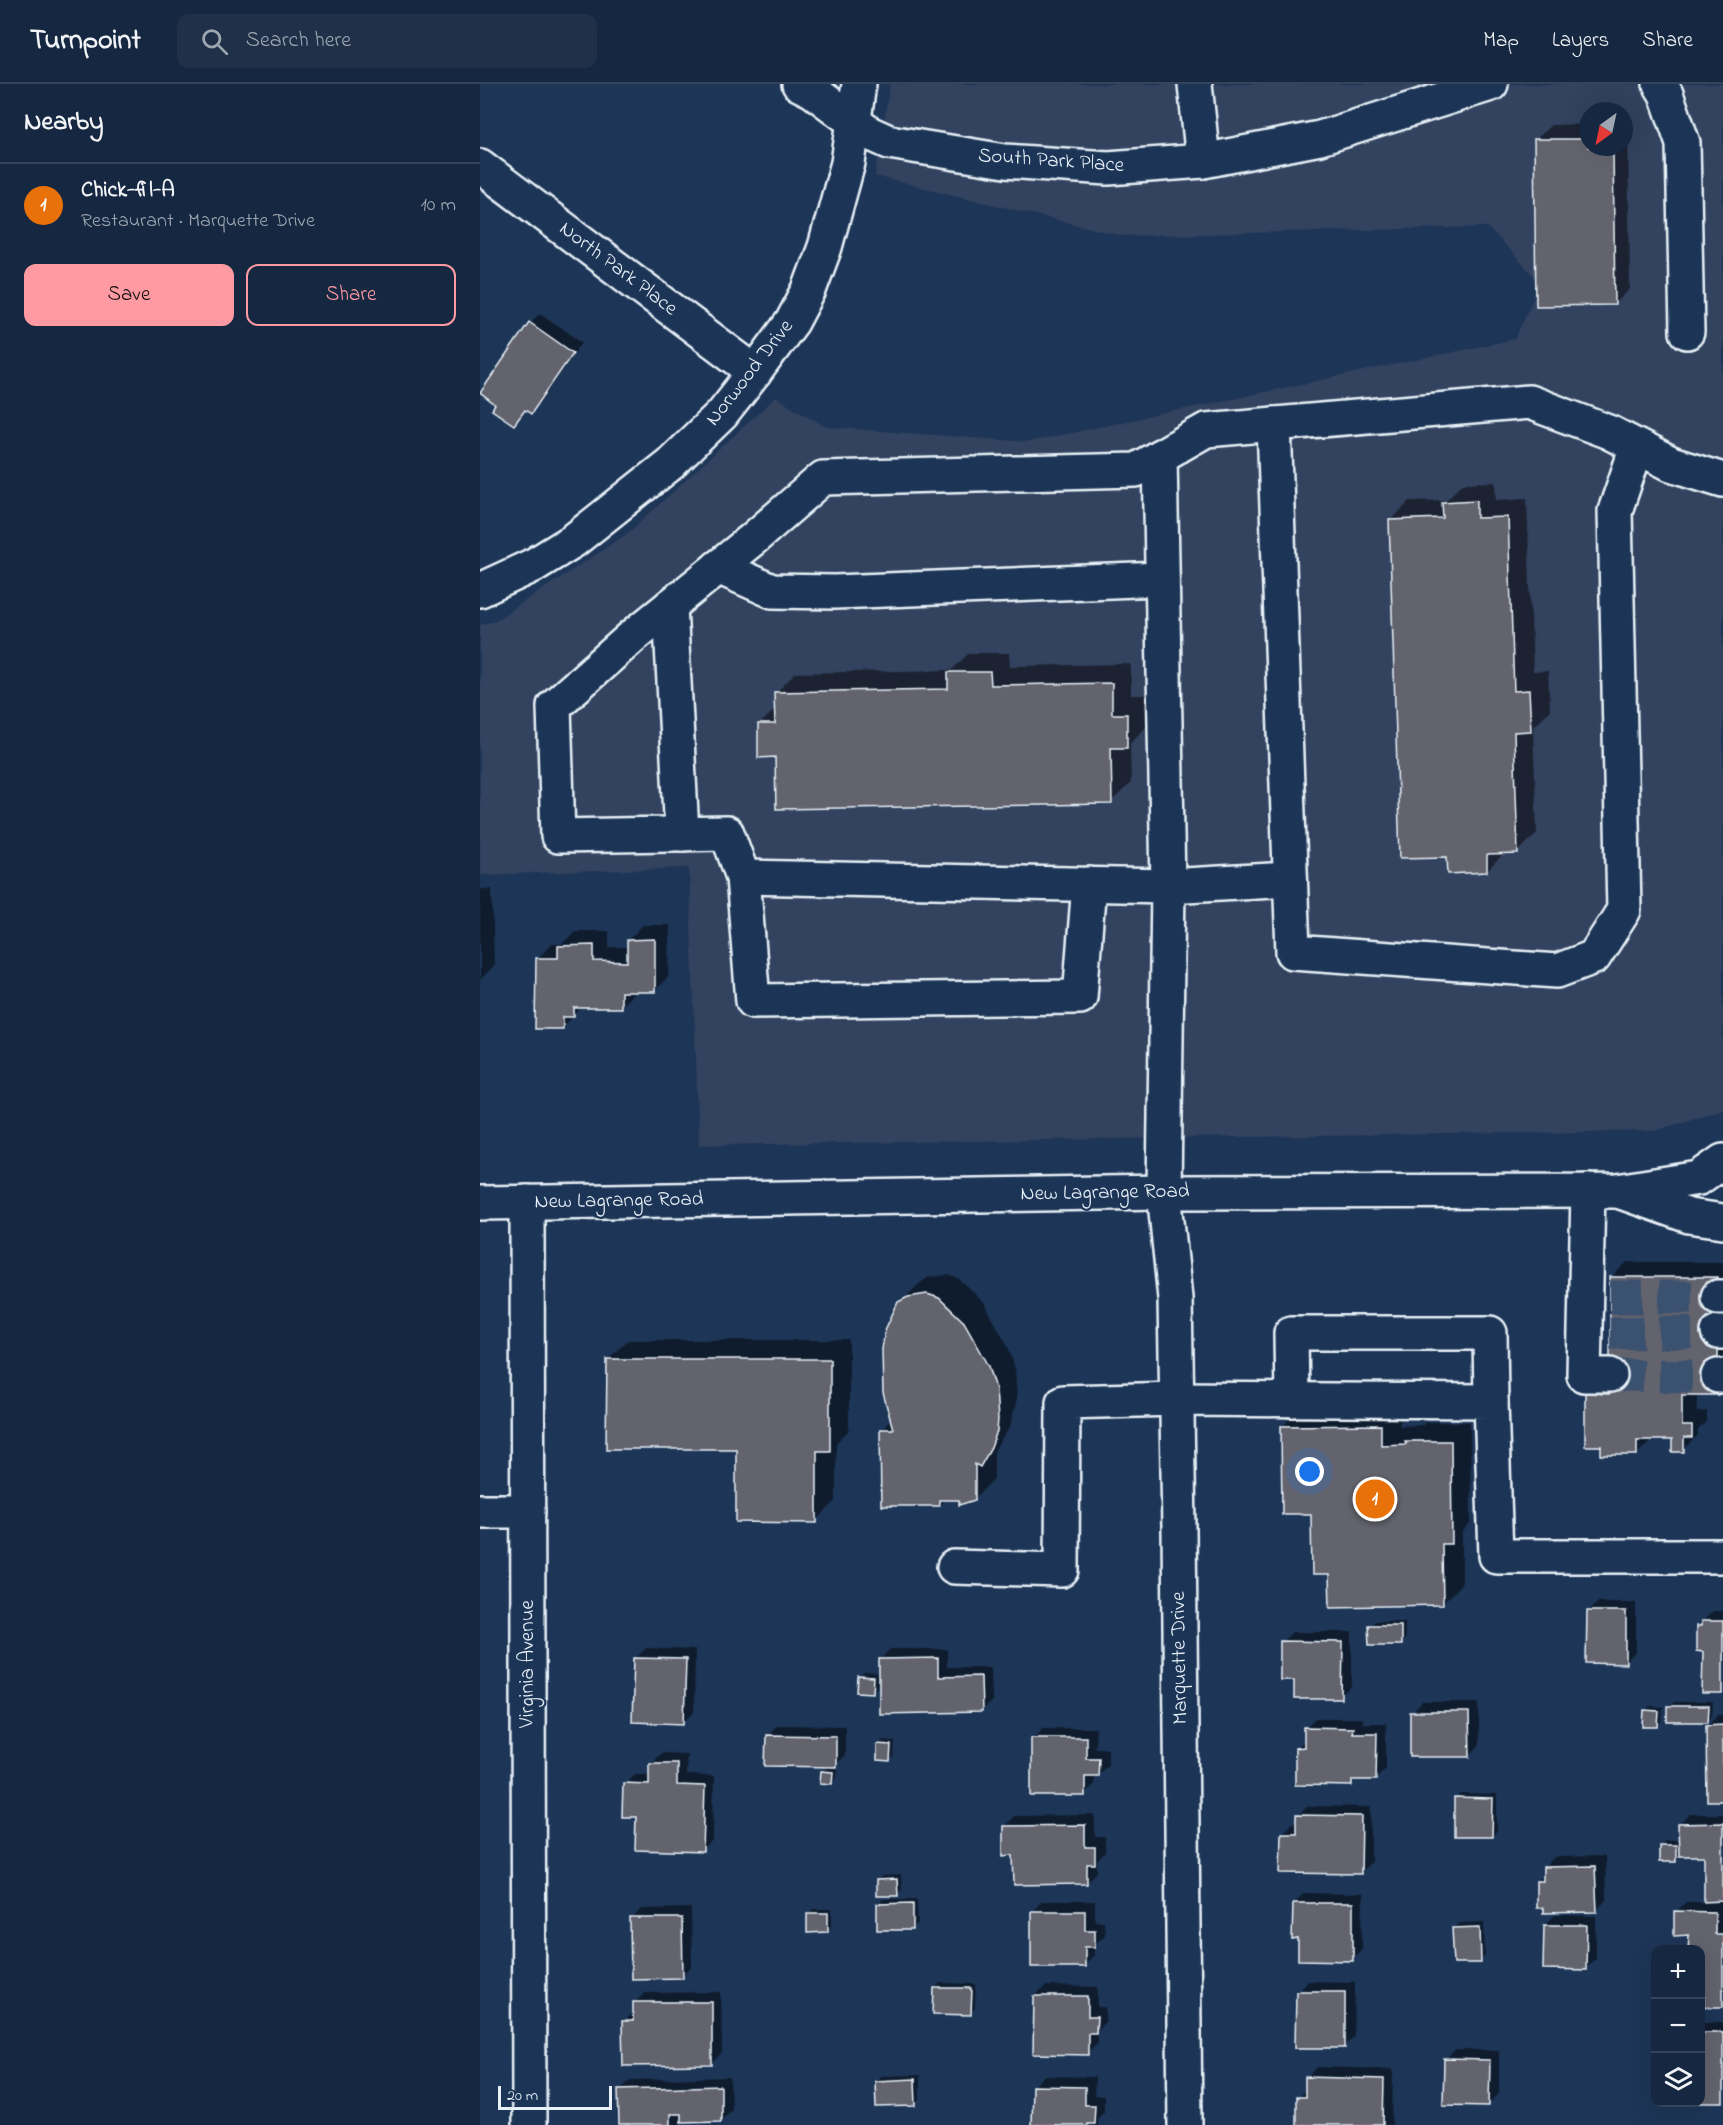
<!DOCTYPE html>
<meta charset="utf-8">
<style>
body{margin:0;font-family:"Indie Flower",sans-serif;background:#1f3048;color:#f1f3f6}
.controls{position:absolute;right:18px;bottom:18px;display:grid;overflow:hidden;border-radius:12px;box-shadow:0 6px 24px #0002}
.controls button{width:54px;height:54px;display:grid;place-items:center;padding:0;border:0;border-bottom:2px solid #35445a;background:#162841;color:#f1f3f6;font:30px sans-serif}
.compass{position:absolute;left:1099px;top:18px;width:54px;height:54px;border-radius:50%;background:#162841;box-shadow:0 6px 24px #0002;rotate:213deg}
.scale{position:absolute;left:18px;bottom:15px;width:114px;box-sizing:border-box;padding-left:6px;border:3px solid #e8f1f8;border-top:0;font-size:16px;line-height:21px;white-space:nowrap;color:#e8f1f8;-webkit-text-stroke:4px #1d3557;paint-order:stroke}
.you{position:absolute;left:830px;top:1388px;width:21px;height:21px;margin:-15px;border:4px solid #fff;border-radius:50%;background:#1a73e8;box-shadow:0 0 0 9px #1a73e833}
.badge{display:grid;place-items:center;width:39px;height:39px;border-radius:50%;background:#ff9aa2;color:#fff;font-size:20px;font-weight:700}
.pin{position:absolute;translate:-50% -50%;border:3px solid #fff;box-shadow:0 2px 6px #0006}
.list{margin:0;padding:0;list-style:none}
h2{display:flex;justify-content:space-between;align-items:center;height:78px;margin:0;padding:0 24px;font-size:26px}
h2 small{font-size:20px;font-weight:400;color:#9ea6b1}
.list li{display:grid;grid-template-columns:39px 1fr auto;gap:18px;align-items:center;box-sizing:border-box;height:84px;padding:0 24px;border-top:2px solid #35445a}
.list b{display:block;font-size:22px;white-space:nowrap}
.list p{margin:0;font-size:20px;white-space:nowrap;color:#9ea6b1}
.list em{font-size:20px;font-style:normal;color:#9ea6b1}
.actions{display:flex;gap:12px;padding:18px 24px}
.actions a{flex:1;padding:14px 0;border:2px solid #ff9aa2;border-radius:12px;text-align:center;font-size:21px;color:#ff9aa2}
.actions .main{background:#ff9aa2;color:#111}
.icon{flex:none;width:33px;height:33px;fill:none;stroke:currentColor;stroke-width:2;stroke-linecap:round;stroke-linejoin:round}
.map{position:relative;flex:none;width:1243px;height:2041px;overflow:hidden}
header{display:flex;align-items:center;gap:36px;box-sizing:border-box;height:84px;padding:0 30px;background:#162841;border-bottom:2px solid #35445a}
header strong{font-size:28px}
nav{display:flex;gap:33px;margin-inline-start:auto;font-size:21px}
.search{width:420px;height:54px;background:#1f3048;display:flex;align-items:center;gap:15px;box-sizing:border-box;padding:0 21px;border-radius:12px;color:#9ea6b1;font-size:22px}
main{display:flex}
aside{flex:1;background:#162841}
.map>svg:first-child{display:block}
</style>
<header>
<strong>Turnpoint</strong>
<div class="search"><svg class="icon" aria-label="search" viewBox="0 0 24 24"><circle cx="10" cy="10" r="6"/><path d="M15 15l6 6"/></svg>Search here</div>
<nav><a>Map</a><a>Layers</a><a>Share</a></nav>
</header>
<main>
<aside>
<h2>Nearby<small></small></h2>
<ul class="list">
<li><span class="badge" style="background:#e8710a">1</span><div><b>Chick-fil-A</b><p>Restaurant · Marquette Drive</p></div><em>10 m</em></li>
</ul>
<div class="actions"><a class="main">Save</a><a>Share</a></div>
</aside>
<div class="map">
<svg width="1243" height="2041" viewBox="0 0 1243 2041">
<rect width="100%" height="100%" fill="#1d3557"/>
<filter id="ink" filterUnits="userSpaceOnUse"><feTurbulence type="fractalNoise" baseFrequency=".0167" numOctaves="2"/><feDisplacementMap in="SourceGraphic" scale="12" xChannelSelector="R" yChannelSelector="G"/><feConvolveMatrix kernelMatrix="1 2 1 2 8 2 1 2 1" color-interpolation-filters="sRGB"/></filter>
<g filter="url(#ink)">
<path fill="#32435e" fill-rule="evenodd" d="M 410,0 L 1243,0 L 1243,1025 L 1175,1047 L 219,1061 L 209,784 L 0,791 L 0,541 L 14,537 L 147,450 L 296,313 L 346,343 L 548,358 L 1035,255 L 1060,198 L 1007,143 L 643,152 L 395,92 ZM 1108,27 L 1144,27 L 1144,63 L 1108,63 Z"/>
<g fill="#0007">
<path d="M 1108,40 L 1108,63 L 1144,63 L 1144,40 L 1148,40 L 1150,205 L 1135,220 L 1055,56 L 1071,41 Z"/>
<path d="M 60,229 L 102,258 L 61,318 L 51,328 L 47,325 L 34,339 L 50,239 Z"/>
<path d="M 1016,398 L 1017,416 L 1047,414 L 1053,588 L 1068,587 L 1070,626 L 1053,643 L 1057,749 L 1038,768 L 1025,769 L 1007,787 L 969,771 L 910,437 L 930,417 L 966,416 L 983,399 Z"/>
<path d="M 489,569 L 529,569 L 530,582 L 651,580 L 651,611 L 666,611 L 666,643 L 650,659 L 651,699 L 631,718 L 297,672 L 279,641 L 296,624 L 296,609 L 315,589 L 472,586 Z"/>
<path d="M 0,805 L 12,805 L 14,881 L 0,896 Z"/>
<path d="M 163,841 L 190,841 L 189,892 L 174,907 L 156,907 L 140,923 L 102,923 L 83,943 L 57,875 L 72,860 L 82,860 L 95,847 L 129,847 L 129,863 L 148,863 L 148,856 Z"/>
<path d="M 1147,1178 L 1243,1178 L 1243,1304 L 1237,1310 L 1217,1310 L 1217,1328 L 1227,1327 L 1227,1337 L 1218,1346 L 1218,1351 L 1203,1366 L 1194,1354 L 1172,1355 L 1157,1370 L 1123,1361 L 1107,1310 L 1122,1295 L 1132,1295 L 1132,1193 Z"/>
<path d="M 468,1191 L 479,1195 L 504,1219 L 528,1262 L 535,1285 L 537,1314 L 530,1343 L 514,1367 L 514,1395 L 494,1415 L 465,1415 L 459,1421 L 402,1345 L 412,1335 L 420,1219 L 440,1199 L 449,1193 Z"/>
<path d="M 148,1256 L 369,1256 L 369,1346 L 356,1359 L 356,1417 L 336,1437 L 258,1363 L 128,1275 Z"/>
<path d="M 920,1322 L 920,1342 L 943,1341 L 946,1338 L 990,1338 L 991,1439 L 982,1449 L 982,1499 L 963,1519 L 832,1428 L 802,1343 L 822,1323 Z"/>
<path d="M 1118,1518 L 1156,1518 L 1156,1568 L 1146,1578 L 1108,1528 Z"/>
<path d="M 1233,1527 L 1243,1527 L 1243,1608 L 1223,1608 L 1224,1566 L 1218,1543 Z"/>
<path d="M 895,1537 L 925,1537 L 925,1554 L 920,1559 L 890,1542 Z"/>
<path d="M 812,1548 L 872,1548 L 872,1603 L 861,1613 L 816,1595 L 802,1558 Z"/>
<path d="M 166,1564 L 215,1566 L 214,1628 L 203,1638 L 156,1574 Z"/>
<path d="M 410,1565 L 467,1565 L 467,1583 L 511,1583 L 512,1617 L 501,1627 L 400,1596 L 398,1596 L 397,1603 L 393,1608 L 380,1593 L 384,1589 L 400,1590 L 400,1576 Z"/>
<path d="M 942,1618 L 999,1618 L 999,1662 L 989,1672 L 932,1629 Z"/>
<path d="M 1194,1618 L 1233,1618 L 1232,1632 L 1227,1636 L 1189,1623 Z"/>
<path d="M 1170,1622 L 1183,1623 L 1182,1637 L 1177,1642 L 1165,1627 Z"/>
<path d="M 1238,1631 L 1243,1631 L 1243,1715 L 1228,1715 L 1228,1641 Z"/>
<path d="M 836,1634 L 882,1634 L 882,1639 L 906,1639 L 906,1684 L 895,1695 L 877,1694 L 871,1700 L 817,1664 L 826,1655 L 826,1644 Z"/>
<path d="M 297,1641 L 365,1642 L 365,1671 L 353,1683 L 357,1684 L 357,1693 L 352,1698 L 342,1688 L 349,1681 L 287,1652 Z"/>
<path d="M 563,1644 L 616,1644 L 615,1664 L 628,1664 L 628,1680 L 618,1690 L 614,1690 L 614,1700 L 604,1710 L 553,1654 Z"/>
<path d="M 403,1656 L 415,1657 L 414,1672 L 409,1677 L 398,1661 Z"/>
<path d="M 181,1669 L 207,1670 L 206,1691 L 234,1692 L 233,1756 L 222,1767 L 158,1731 L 144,1700 L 155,1690 L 170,1690 L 171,1679 Z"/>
<path d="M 981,1710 L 1017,1711 L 1017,1747 L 1012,1752 L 976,1715 Z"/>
<path d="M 828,1722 L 891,1723 L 891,1778 L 881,1788 L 802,1749 L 812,1739 L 818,1739 L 818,1732 Z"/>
<path d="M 1210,1730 L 1243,1730 L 1243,1921 L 1226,1921 L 1226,1898 L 1220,1866 L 1196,1828 L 1206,1818 L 1226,1818 L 1225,1770 L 1200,1772 L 1196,1777 L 1180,1761 L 1185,1756 L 1200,1756 L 1200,1741 Z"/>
<path d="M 615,1731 L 615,1753 L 625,1753 L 625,1768 L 617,1777 L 617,1788 L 607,1798 L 524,1743 L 534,1732 Z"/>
<path d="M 1125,1772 L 1126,1816 L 1116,1827 L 1057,1797 L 1064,1790 L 1064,1784 L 1074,1773 Z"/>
<path d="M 421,1791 L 422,1806 L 417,1810 L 397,1797 L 402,1792 Z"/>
<path d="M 824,1809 L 883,1810 L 882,1865 L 872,1875 L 819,1854 L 814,1819 Z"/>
<path d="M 403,1815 L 437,1815 L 438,1839 L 433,1844 L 399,1820 Z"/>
<path d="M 562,1817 L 615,1817 L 615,1837 L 624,1837 L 625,1851 L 614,1861 L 614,1871 L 604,1882 L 552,1828 Z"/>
<path d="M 211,1824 L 212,1882 L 202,1892 L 151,1835 L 162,1825 Z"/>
<path d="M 334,1825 L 352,1825 L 352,1842 L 347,1847 L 329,1830 Z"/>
<path d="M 1075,1831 L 1116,1832 L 1116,1874 L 1105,1884 L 1065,1841 Z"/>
<path d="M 1004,1838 L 1005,1872 L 1000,1877 L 974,1844 L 979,1839 Z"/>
<path d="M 828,1897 L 875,1898 L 874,1952 L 864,1963 L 818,1907 Z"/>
<path d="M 460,1899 L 496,1900 L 495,1924 L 490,1929 L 455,1904 Z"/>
<path d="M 566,1902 L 618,1903 L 618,1923 L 626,1923 L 626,1937 L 617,1946 L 617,1959 L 607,1969 L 555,1912 Z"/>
<path d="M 241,1908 L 242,1969 L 232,1980 L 144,1938 L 154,1927 L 154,1919 L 165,1909 Z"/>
<path d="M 1220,1938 L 1243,1938 L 1243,2017 L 1220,2018 Z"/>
<path d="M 976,1966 L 1019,1966 L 1019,2010 L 1008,2021 L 965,1976 Z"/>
<path d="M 837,1983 L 913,1985 L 912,2041 L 817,2041 L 818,2014 L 826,2005 L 827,1994 Z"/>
<path d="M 440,1991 L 440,2016 L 436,2020 L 397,1997 L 401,1992 Z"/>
<path d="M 564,1992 L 615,1993 L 614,2012 L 624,2012 L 624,2027 L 617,2034 L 617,2041 L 553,2041 L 554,2002 Z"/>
<path d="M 250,1993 L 251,2025 L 241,2036 L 200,2037 L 200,2041 L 141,2041 L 140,2006 L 150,1996 Z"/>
</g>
<g fill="#64636d" stroke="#e8f1f8" stroke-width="1.5">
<path d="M 1054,55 L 1108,55 L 1108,63 L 1133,63 L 1135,221 L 1056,222 Z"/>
<path d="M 49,238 L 93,269 L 51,330 L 45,326 L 34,341 L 12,326 L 15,321 L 0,309 Z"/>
<path d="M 997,416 L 997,434 L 1028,433 L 1034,607 L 1049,606 L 1051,647 L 1034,648 L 1038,770 L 1007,771 L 1007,788 L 968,790 L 967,773 L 920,774 L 909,436 L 963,434 L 962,418 Z"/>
<path d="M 468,588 L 510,588 L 511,601 L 632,599 L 632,630 L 647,630 L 647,664 L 631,664 L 632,720 L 296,725 L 295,673 L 278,674 L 278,640 L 295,640 L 294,608 L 468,605 Z"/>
<path d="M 175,855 L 175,908 L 141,908 L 141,924 L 94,924 L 94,933 L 83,933 L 83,945 L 55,945 L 56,874 L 78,874 L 78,862 L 114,861 L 114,877 L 147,878 L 147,856 Z"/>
<path d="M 1130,1193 L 1238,1193 L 1238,1311 L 1202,1311 L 1202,1342 L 1212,1342 L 1212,1354 L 1204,1354 L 1204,1368 L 1192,1368 L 1192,1356 L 1157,1356 L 1157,1371 L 1121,1371 L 1121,1362 L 1105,1362 L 1105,1309 L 1130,1310 Z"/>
<path d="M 447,1210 L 459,1214 L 484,1238 L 509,1282 L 516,1305 L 518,1335 L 517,1347 L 511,1364 L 500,1383 L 495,1380 L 495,1416 L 479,1421 L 479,1416 L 459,1416 L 459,1422 L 401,1422 L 400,1345 L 413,1345 L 403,1309 L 402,1265 L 405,1246 L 418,1218 L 428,1213 Z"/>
<path d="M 127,1275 L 350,1275 L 350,1367 L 337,1367 L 337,1439 L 256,1438 L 256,1365 L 126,1365 Z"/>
<path d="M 901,1341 L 901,1361 L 926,1360 L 925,1357 L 971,1357 L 972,1460 L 962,1460 L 963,1521 L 850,1523 L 849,1491 L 832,1491 L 831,1430 L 802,1430 L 801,1342 Z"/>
<path d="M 1107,1527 L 1146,1527 L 1146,1580 L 1106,1579 Z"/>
<path d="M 1221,1537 L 1243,1537 L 1243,1610 L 1222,1610 L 1223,1568 L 1216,1567 L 1216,1542 L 1221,1542 Z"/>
<path d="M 888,1541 L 921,1541 L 921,1561 L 889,1561 Z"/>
<path d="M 800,1557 L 863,1558 L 862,1615 L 814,1615 L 814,1596 L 800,1596 Z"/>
<path d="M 154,1574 L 206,1575 L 204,1640 L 152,1638 Z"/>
<path d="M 458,1574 L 458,1593 L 501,1592 L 502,1628 L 399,1630 L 399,1575 Z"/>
<path d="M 378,1593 L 394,1594 L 393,1609 L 377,1608 Z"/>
<path d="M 1187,1622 L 1229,1622 L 1228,1638 L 1187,1638 Z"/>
<path d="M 1164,1626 L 1179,1627 L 1178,1643 L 1163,1643 Z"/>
<path d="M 930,1628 L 989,1628 L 990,1673 L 930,1673 Z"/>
<path d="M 1243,1640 L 1243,1717 L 1227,1717 L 1226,1641 Z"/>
<path d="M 824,1643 L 873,1644 L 872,1649 L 897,1649 L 896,1696 L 872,1696 L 872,1702 L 815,1701 L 815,1664 L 824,1663 Z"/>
<path d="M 286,1651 L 356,1652 L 356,1683 L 285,1682 Z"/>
<path d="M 551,1653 L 606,1653 L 606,1674 L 619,1674 L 618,1692 L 605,1692 L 605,1712 L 551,1712 Z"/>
<path d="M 397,1660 L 411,1661 L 410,1678 L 397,1677 Z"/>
<path d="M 169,1679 L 197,1679 L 197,1701 L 225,1702 L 223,1768 L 155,1766 L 156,1733 L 142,1733 L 143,1699 L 169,1700 Z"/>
<path d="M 341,1687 L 353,1688 L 352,1700 L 340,1699 Z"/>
<path d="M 974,1714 L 1013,1715 L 1012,1753 L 974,1753 Z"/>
<path d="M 816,1731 L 882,1732 L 881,1790 L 800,1789 L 801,1749 L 816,1749 Z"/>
<path d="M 1243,1739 L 1243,1817 L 1224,1818 L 1224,1772 L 1199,1772 L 1198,1740 Z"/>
<path d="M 605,1741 L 605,1763 L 615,1763 L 615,1780 L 607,1780 L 607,1800 L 534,1801 L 533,1771 L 523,1772 L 523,1742 Z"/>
<rect x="1179" y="1761" width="17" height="17"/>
<path d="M 1115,1782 L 1117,1828 L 1063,1829 L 1063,1824 L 1056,1824 L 1056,1797 L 1063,1797 L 1063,1783 Z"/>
<path d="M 417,1795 L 418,1812 L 396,1812 L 396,1796 Z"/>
<path d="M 433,1819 L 433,1846 L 397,1846 L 397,1820 Z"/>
<path d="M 813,1819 L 873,1819 L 873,1877 L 818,1876 L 818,1855 L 812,1856 Z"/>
<path d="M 551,1827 L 605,1827 L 605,1846 L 615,1846 L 615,1863 L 605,1863 L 605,1883 L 551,1883 Z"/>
<path d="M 1194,1827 L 1235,1828 L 1235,1850 L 1243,1850 L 1243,1923 L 1224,1923 L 1224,1900 L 1220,1899 L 1220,1866 L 1208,1866 L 1209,1851 L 1194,1852 Z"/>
<path d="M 327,1829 L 348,1829 L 348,1848 L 327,1849 Z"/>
<path d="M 150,1834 L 202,1834 L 203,1894 L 151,1895 Z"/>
<path d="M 1064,1841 L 1107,1841 L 1106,1886 L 1063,1885 Z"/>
<path d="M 1000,1843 L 1001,1879 L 974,1879 L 972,1844 Z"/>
<path d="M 454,1904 L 492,1904 L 491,1931 L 453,1930 Z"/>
<path d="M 816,1907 L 865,1907 L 865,1964 L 815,1964 Z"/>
<path d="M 554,1912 L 608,1912 L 608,1933 L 617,1933 L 616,1949 L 608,1949 L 608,1971 L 553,1970 Z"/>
<path d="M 153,1918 L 232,1918 L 232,1981 L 143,1982 L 142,1937 L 153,1937 Z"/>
<path d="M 1220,1948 L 1243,1948 L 1243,2019 L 1198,2019 L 1220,2018 Z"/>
<path d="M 964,1975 L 1010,1976 L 1009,2022 L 963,2021 Z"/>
<path d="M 825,1993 L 904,1995 L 903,2041 L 816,2041 L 816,2013 L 825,2013 Z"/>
<path d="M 435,1995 L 436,2022 L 396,2023 L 395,1997 Z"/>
<path d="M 241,2002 L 241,2037 L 201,2038 L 201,2030 L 190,2030 L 190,2041 L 139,2041 L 138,2005 Z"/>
<path d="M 552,2002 L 605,2003 L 605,2021 L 615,2021 L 614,2039 L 607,2039 L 607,2041 L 551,2041 Z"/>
</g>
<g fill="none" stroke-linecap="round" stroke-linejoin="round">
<g stroke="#3b516f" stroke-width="33" stroke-dasharray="33 16" stroke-linecap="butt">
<path d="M 1130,1213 L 1238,1213"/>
<path d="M 1130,1249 L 1238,1248"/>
<path d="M 1130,1291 L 1238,1292"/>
</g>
<defs>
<g id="minor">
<path d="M 319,0 L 333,7 L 389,49 L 409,58 L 525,77 L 628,84 L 723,77 L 840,54 L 1011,0"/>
<path d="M 715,0 L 723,77"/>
<path d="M 1180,0 L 1186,10 L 1203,59 L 1207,248"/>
<path d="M 0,82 L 275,288"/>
<path d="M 794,340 L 813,868 L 1077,887 L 1114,873 L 1144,826 L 1135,427 L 1157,363"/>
<path d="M 680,372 L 688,802 L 810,795"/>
<path d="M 238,483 L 292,507 L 355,508 L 682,495"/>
<path d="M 0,506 L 54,481 L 93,457 L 190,380 L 242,330 L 275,288 L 312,238 L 329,206 L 345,163 L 368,79 L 379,0"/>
<path d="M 190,522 L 202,750"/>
<path d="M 263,793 L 273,917 L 600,913 L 609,800"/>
<path d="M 1108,1107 L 1104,1291 L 1130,1291"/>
<path d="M 47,1118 L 49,2041"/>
<path d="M 1238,1213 L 1243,1213"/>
<path d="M 1238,1248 L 1243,1248"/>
<path d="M 1238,1292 L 1243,1292"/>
<path d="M 812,1316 L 811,1249 L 1010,1249 L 1011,1317"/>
<path d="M 0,1427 L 48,1427"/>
<path d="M 474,1483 L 582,1486 L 583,1318 L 697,1315 L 1011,1317 L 1016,1472 L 1243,1472"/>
<path d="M 705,2041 L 699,1445 L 695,1214 L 684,1108 L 688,802 L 263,793 L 247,749 L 78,752 L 74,622 L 153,552 L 273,455 L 343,394 L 656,386 L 726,346 L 1049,318 L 1129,348 L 1191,380 L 1243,396"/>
</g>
<g id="major">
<path d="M 1141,1108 L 1209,1132 L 1243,1137"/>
<path d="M 0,1119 L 684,1108 L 1137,1107 L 1219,1094 L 1243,1077"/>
</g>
</defs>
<use href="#minor" stroke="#e8f1f8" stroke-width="38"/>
<use href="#major" stroke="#e8f1f8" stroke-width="38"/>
<use href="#minor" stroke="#1d3557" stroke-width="33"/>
<use href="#major" stroke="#1d3557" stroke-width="33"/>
</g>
</g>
<g text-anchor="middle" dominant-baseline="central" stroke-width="4.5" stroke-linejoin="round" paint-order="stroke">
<g font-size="21" fill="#e8f1f8" stroke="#1d3557">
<text transform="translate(571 77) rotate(4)">South Park Place</text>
<text transform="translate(138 185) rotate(37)">North Park Place</text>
<text transform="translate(270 289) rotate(-52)">Norwood Drive</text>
<text transform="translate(625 1109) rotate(-1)">New Lagrange Road</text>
<text transform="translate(139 1117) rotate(-1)">New Lagrange Road</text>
<text transform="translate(700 1574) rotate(-91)">Marquette Drive</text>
<text transform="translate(48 1580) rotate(-90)">Virginia Avenue</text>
</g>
</g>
</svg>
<div class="controls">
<button>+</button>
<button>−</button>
<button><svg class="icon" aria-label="layers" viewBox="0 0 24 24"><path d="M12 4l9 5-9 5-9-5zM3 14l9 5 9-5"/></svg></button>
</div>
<svg class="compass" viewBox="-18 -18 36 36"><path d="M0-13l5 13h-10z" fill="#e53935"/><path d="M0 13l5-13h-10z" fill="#9ea6b1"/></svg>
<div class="scale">20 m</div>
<div class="you"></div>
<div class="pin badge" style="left:895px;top:1415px;background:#e8710a">1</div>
</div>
</main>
